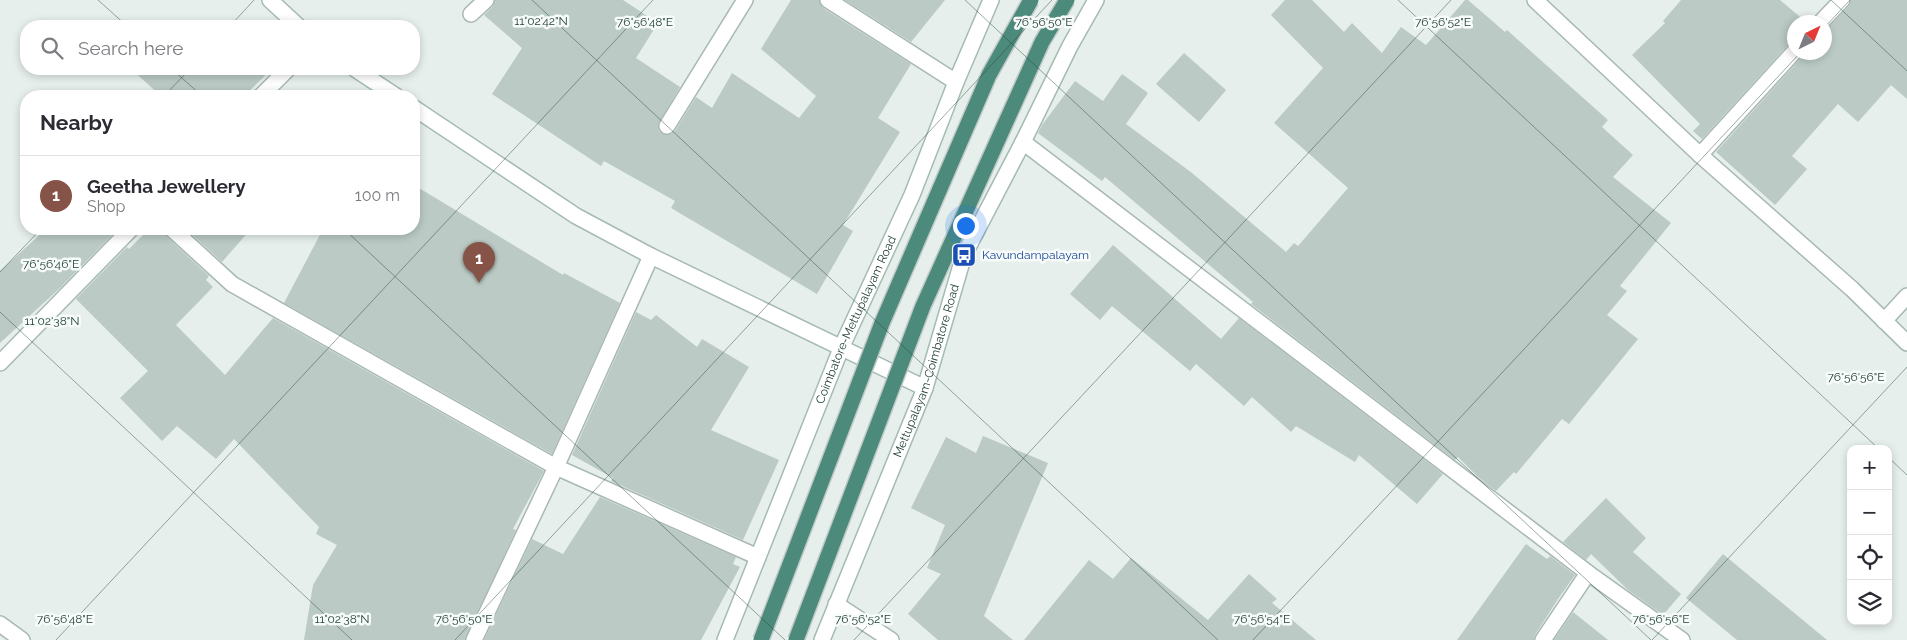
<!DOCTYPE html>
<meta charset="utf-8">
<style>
body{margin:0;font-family:Raleway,sans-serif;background:#f7f7f7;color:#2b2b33}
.controls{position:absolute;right:15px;bottom:15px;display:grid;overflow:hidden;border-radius:10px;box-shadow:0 2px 8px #0003}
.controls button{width:45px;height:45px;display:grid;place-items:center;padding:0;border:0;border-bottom:1px solid #e1e1e2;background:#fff;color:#2b2b33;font:25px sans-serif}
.compass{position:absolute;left:1787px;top:15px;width:45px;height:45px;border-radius:50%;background:#fff;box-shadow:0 2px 8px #0003;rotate:43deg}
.you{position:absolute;left:965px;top:225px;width:18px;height:18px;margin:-12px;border:4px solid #fff;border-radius:50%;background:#1a73e8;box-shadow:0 0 0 8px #1a73e833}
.badge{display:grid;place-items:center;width:32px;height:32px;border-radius:50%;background:#855347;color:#fff;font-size:16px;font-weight:700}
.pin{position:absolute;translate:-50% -41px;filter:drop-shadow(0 1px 2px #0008)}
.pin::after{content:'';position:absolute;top:26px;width:18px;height:15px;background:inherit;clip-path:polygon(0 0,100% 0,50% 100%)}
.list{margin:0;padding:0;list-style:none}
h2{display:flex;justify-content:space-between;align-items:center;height:65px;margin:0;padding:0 20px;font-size:21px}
h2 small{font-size:16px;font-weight:400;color:#7c7c81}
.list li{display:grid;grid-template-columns:32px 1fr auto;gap:15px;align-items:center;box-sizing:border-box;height:80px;padding:0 20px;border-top:1px solid #e1e1e2}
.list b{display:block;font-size:19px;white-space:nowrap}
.list p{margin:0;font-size:16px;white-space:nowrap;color:#7c7c81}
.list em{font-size:16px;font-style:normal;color:#7c7c81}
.icon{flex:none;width:28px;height:28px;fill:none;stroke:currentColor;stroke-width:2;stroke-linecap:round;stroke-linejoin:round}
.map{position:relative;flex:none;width:1907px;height:640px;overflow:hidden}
.search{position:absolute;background:#fff;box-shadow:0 2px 8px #0003;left:20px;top:20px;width:400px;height:55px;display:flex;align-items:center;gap:12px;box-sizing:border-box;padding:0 18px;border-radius:20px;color:#7c7c81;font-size:19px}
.panel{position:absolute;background:#fff;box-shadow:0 2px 8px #0003;left:20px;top:90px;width:400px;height:145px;border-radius:20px}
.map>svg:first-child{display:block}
</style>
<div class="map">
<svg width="1907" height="640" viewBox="0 0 1907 640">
<rect width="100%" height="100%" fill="#e6efeb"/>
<g fill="#bbcac4">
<path d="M 495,0 L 623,0 L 658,23 L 636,58 L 680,87 L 658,125 L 659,131 L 666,135 L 671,134 L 675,131 L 696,97 L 712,108 L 732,73 L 799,118 L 816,96 L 761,49 L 791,0 L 819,0 L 823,8 L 911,64 L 878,118 L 900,132 L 843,225 L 853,231 L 817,294 L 671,208 L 675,201 L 604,161 L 601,166 L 492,94 L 522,48 L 484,15 L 493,6 Z"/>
<path d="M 845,0 L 945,0 L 911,42 Z"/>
<path d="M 1285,0 L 1312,0 L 1344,32 L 1352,23 L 1382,53 L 1401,27 L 1426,45 L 1465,0 L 1468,0 L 1505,32 L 1507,30 L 1608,120 L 1602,127 L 1633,155 L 1613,177 L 1671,223 L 1620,286 L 1627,291 L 1607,315 L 1638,339 L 1569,424 L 1562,419 L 1516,474 L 1514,472 L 1496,491 L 1478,477 L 1458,457 L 1455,460 L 1251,304 L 1253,302 L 1105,177 L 1102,181 L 1038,133 L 1042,125 L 1075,81 L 1103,101 L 1122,74 L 1148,93 L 1126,124 L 1192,173 L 1286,252 L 1294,243 L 1298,246 L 1348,188 L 1274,123 L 1323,68 L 1271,15 Z"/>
<path d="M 1681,0 L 1780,0 L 1806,22 L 1794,22 L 1794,43 L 1787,46 L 1702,139 L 1693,131 L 1700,124 L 1632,55 L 1665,23 L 1663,21 Z"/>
<path d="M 1851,0 L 1907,0 L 1907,99 L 1891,85 L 1858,122 L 1838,104 L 1792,156 L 1807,169 L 1775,205 L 1716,152 L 1801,58 L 1803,52 L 1824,52 L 1824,31 L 1849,6 Z"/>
<path d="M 1184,53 L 1226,90 L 1199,122 L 1156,84 Z"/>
<path d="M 131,69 L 272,69 L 244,96 L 161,96 Z"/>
<path d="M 414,185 L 563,275 L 564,273 L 620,303 L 552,454 L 284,303 L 323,229 L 414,229 Z"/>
<path d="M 46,229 L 110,229 L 114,233 L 60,288 L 0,343 L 0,271 Z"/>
<path d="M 149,229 L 163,229 L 166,236 L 209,276 L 206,280 L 213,287 L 176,325 L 225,375 L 273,318 L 544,471 L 513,529 L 516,530 L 465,640 L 304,640 L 313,585 L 337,545 L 316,534 L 319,527 L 234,439 L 216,459 L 177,426 L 162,441 L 120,398 L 148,371 L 76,299 L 127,247 L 129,249 Z"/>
<path d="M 186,229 L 251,229 L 222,262 Z"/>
<path d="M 1113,245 L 1221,339 L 1239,318 L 1443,474 L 1417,504 L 1359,455 L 1355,462 L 1296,426 L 1291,432 L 1252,397 L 1244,406 L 1196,364 L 1190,371 L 1112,306 L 1100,320 L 1070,294 Z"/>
<path d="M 636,312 L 651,320 L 656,315 L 697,347 L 702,339 L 749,367 L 711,430 L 779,460 L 743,540 L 611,481 L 613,478 L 572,455 Z"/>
<path d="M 983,436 L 1048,463 L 984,616 L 1013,640 L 938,640 L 908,614 L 941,574 L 927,568 L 945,525 L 911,508 L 946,437 L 976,453 Z"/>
<path d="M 600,497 L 736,557 L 733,564 L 740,567 L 701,640 L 484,640 L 532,539 L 563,554 Z"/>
<path d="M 1606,498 L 1646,538 L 1633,552 L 1681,594 L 1663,615 L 1628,590 L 1591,554 L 1586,560 L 1563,542 Z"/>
<path d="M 1526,544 L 1547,559 L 1550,556 L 1575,575 L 1558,599 L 1535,635 L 1534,640 L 1457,640 Z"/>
<path d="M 1723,554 L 1827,640 L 1737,640 L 1686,598 Z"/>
<path d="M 1131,558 L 1208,620 L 1249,574 L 1277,599 L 1272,603 L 1316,640 L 1024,640 L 1089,560 L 1113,579 Z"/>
<path d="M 1573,612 L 1608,640 L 1554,640 Z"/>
</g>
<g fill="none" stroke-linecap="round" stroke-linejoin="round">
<defs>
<g id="minor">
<path d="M 828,0 L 956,82"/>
<path d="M 471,14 L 486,0"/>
<path d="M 1821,22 L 1842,0"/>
<path d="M 261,96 L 288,69"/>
<path d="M 667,126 L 745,0"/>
<path d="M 1023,142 L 1588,573 L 1682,640"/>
<path d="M 1700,155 L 1794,52"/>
<path d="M 172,229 L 232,284 L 556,467 L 758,557"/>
<path d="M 1884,321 L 1907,296"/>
<path d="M 0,363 L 131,229"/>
<path d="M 836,604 L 891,640"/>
<path d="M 0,624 L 22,640"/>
<path d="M 474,640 L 556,467 L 651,256"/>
<path d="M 1543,640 L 1588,573"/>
</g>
<path id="tertiary" d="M 1535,0 L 1700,155 L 1852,289 L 1907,343"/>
<g id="secondary">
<path d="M 270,0 L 298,26"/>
<path d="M 355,69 L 396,96"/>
<path d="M 414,108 L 576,216 L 651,256 L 925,388"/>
<path id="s1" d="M 725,640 L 842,346 L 912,195 L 956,82 L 991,0"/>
<path id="s2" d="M 822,640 L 925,388 L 964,255 L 1023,142 L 1070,46 L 1096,0"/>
</g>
</defs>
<use href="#minor" stroke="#a8b8b2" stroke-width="18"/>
<use href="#tertiary" stroke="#a8b8b2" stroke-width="18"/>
<use href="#secondary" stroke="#a4bbb3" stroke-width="18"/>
<use href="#minor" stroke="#fff" stroke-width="15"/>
<use href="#tertiary" stroke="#fff" stroke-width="15"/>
<use href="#secondary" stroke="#fff" stroke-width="15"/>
<defs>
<g id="trunk-bridge">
<path d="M 761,640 L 882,323 L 989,75 L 1031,0"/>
<path d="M 796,640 L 923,306 L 1042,42 L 1067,0"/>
</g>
</defs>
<use href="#trunk-bridge" stroke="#c2cac8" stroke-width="18" stroke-linecap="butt"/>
<use href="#trunk-bridge" stroke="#4c8a7c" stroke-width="15"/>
</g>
<path fill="none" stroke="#24423a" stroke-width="1" stroke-opacity="0.45" d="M 98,0 L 127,26M 532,0 L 1218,640M 965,0 L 1651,640M 1398,0 L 1879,449M 1831,0 L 1907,71M 230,26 L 254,0M 1824,28 L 1850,0M 172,69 L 202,96M 164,96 L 190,69M 344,229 L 785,640M 0,272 L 41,229M 0,312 L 352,640M 1888,457 L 1907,475M 56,640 L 653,0M 455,640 L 1052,0M 854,640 L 1451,0M 1253,640 L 1801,52M 1652,640 L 1907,367"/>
<defs>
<symbol id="bus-square" viewBox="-11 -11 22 22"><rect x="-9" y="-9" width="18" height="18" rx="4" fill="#1a4fb4" stroke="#f7fbf9"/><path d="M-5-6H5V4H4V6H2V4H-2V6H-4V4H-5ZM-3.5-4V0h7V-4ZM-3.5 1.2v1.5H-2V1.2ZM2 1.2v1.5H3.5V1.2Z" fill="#fff"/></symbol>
</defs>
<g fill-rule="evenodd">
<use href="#bus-square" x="950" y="241" width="28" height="28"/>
</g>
<g text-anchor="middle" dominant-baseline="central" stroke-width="5" stroke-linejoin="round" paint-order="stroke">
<g font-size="12" fill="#164399" stroke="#f7fbf9" text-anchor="start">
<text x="982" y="255">Kavundampalayam</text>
</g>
<g font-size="12" fill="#24423a" stroke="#f7fbf9">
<text stroke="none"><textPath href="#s1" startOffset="346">Coimbatore-Mettupalayam Road</textPath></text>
<text stroke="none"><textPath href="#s2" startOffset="289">Mettupalayam-Coimbatore Road</textPath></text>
</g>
</g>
<g font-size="12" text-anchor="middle" fill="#24423a" stroke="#f7fbf9" stroke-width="5" stroke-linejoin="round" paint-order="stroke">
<text x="541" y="25">11°02'42"N</text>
<text x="645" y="26">76°56'48"E</text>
<text x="1044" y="26">76°56'50"E</text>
<text x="1443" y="26">76°56'52"E</text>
<text x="51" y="268">76°56'46"E</text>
<text x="52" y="325">11°02'38"N</text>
<text x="1856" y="381">76°56'56"E</text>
<text x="65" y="623">76°56'48"E</text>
<text x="464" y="623">76°56'50"E</text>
<text x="863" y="623">76°56'52"E</text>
<text x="1262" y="623">76°56'54"E</text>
<text x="1661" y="623">76°56'56"E</text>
<text x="342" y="623">11°02'38"N</text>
</g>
</svg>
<div class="controls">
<button>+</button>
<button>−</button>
<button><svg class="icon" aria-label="locate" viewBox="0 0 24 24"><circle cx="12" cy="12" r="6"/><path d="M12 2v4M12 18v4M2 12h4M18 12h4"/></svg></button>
<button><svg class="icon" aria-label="layers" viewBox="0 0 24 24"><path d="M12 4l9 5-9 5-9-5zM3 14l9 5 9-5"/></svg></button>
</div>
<svg class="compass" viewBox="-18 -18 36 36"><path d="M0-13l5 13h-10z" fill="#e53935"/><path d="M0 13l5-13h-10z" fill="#7c7c81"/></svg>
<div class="you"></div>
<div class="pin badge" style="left:479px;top:283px">1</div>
<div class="search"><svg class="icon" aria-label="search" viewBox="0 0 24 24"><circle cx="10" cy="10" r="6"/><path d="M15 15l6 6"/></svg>Search here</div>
<section class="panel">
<h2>Nearby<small></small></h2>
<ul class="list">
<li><span class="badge">1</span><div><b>Geetha Jewellery</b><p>Shop</p></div><em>100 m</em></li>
</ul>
</section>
</div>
